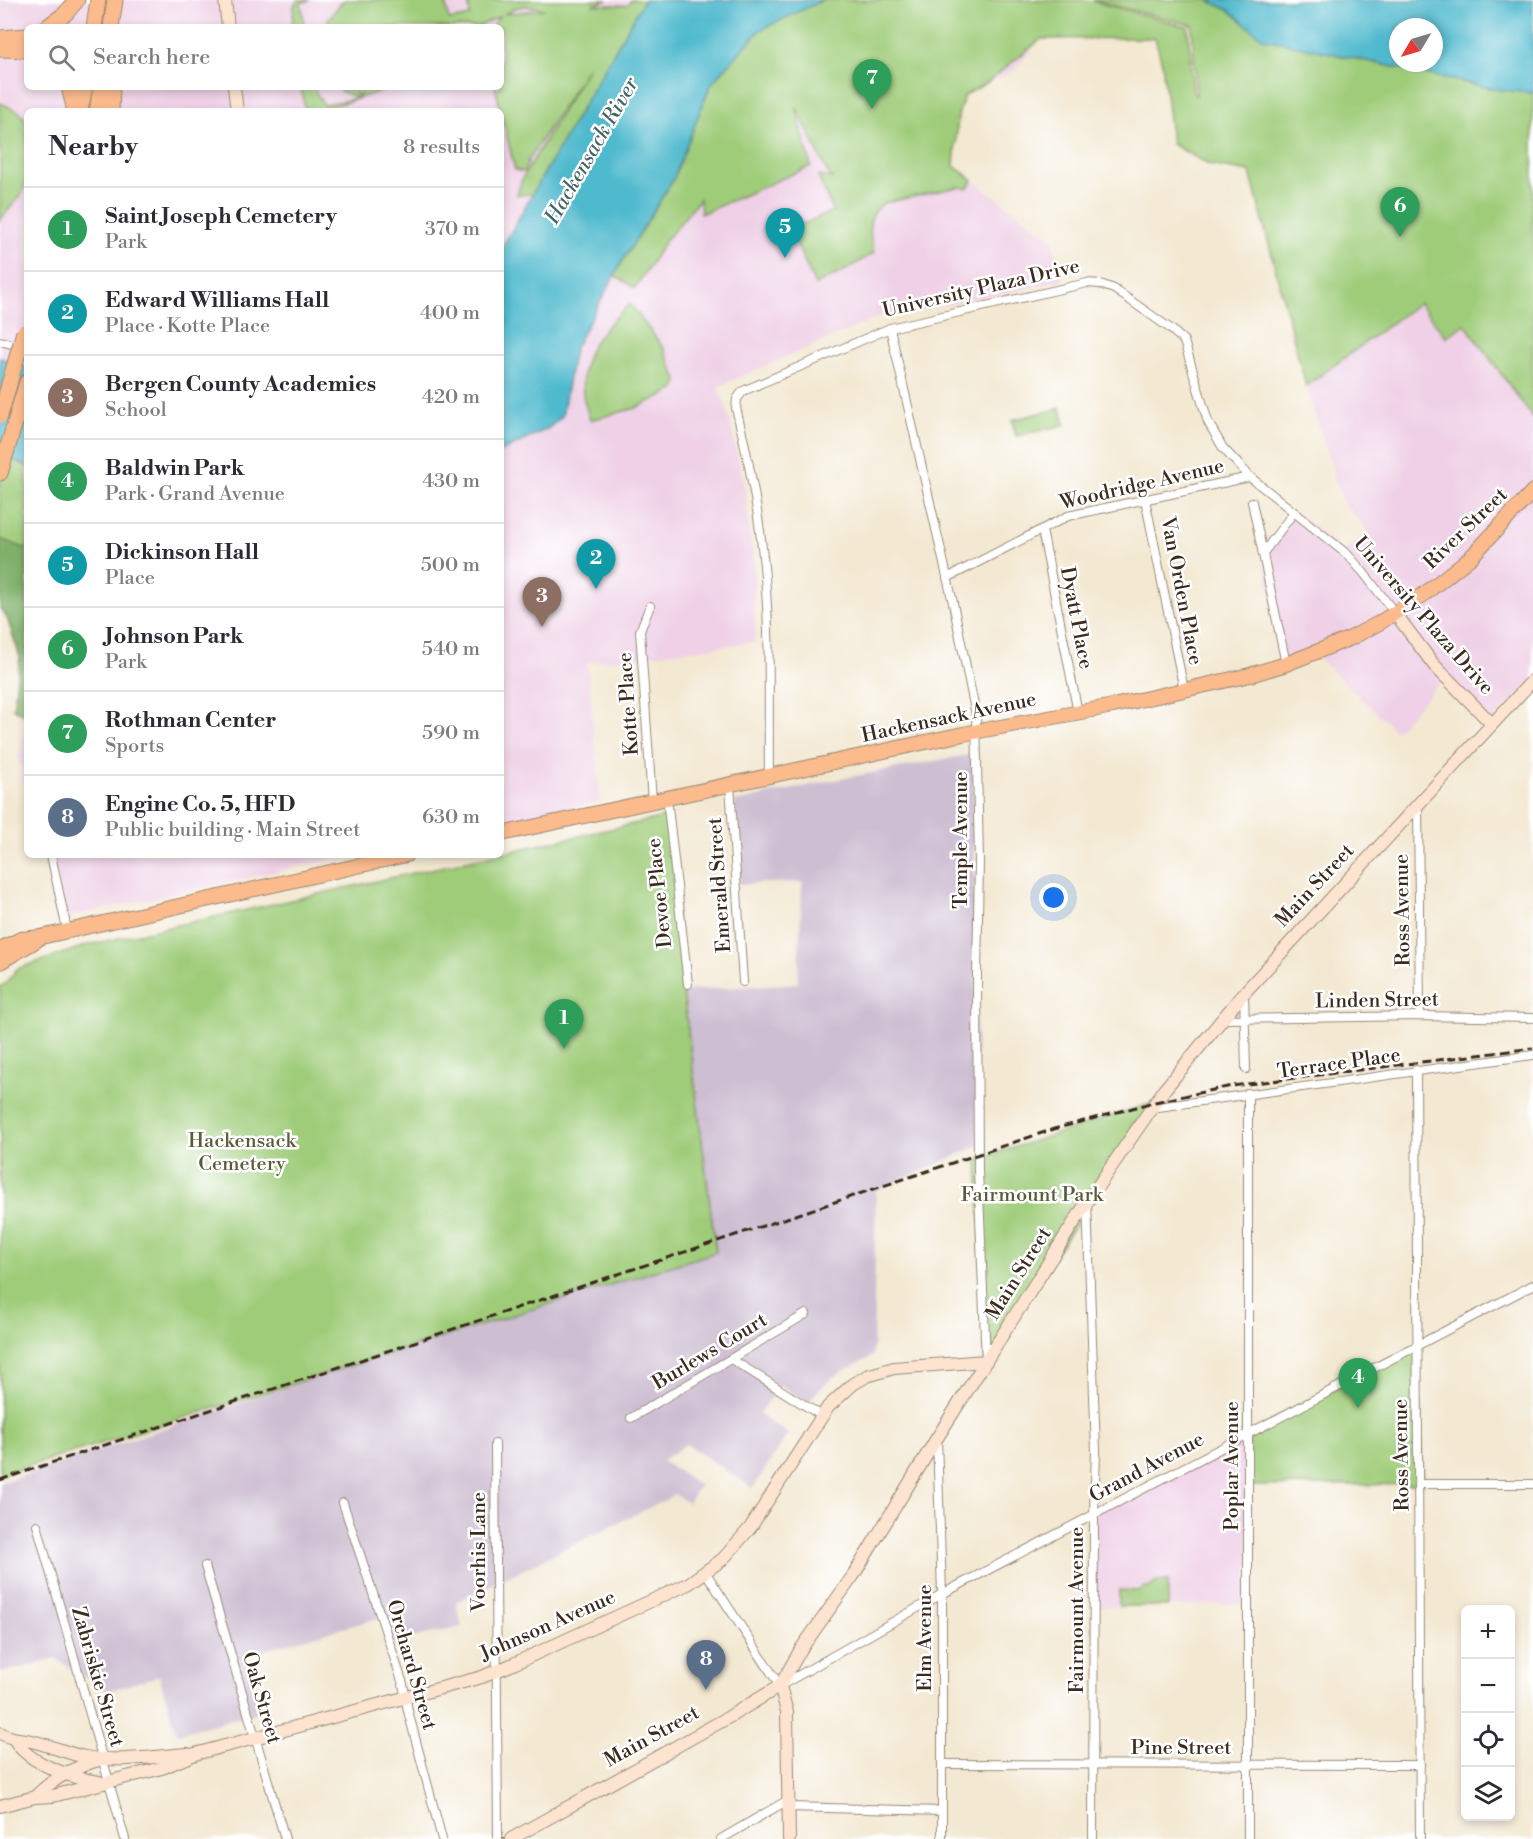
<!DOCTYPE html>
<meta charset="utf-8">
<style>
body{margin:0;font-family:"Libre Bodoni",serif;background:#f2f2f3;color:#2b2b33}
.controls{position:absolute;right:18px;bottom:18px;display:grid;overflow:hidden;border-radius:9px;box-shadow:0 3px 9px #0003}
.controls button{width:54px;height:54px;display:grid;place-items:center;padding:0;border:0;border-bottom:2px solid #e1e1e2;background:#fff;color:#2b2b33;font:30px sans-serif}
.compass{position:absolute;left:1389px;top:18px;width:54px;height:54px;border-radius:50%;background:#fff;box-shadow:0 3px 9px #0003;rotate:232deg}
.you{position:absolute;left:1054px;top:898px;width:21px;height:21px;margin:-15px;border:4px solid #fff;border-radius:50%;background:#1a73e8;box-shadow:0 0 0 9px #1a73e833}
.badge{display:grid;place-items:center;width:39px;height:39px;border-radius:50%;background:#c8321e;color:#fff;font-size:20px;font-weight:700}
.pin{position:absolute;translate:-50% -50px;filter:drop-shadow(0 2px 3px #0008)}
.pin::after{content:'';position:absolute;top:32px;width:21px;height:18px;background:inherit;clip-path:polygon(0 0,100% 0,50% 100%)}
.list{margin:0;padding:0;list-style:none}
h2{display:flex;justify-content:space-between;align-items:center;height:78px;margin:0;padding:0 24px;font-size:26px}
h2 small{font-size:20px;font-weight:400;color:#7c7c81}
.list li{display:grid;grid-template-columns:39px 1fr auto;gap:18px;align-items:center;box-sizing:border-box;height:84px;padding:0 24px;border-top:2px solid #e1e1e2}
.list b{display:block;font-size:22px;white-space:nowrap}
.list p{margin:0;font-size:20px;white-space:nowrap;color:#7c7c81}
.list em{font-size:20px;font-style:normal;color:#7c7c81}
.icon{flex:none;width:33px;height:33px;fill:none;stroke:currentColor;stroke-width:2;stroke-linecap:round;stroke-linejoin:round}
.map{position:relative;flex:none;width:1533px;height:1839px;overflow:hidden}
.search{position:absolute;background:#fff;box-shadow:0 3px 9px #0003;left:24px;top:24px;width:480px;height:66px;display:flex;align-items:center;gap:15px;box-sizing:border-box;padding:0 21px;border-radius:9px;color:#7c7c81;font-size:22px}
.panel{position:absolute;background:#fff;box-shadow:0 3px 9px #0003;left:24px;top:108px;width:480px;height:750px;border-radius:9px}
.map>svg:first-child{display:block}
</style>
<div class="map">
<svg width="1533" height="1839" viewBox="0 0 1533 1839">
<rect width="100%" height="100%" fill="#fff"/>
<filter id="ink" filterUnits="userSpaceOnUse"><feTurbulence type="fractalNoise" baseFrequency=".0167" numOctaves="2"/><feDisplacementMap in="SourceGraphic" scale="12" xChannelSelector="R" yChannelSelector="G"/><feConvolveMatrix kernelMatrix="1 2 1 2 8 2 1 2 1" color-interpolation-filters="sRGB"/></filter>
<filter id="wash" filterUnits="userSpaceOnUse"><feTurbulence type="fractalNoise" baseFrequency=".008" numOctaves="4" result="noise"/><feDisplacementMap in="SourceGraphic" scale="24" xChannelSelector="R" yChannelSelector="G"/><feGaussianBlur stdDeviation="1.35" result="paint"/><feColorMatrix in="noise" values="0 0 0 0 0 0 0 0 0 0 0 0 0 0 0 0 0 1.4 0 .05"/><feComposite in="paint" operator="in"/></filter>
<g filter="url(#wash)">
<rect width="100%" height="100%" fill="#f3e8d1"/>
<g fill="#efd0e6" fill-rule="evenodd">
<path d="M 0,0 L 1031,0 L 1042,38 L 1014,70 L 964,96 L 958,116 L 954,166 L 1052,239 L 1064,280 L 971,300 L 881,316 L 717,387 L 726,405 L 744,483 L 754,567 L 755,642 L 587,663 L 600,802 L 501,823 L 501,452 L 549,428 L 501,356 L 501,111 L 27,111 L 27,367 L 0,358 ZM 27,27 L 501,27 L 501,87 L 27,87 Z"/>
<path d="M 1419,303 L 1465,324 L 1533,418 L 1533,680 L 1491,723 L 1445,677 L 1396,731 L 1314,654 L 1286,664 L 1263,553 L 1294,512 L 1344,552 L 1368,531 L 1342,501 L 1306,386 Z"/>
<path d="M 27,722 L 27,792 L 19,758 Z"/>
<path d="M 42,855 L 352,855 L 58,919 Z"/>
<path d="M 1249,1433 L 1248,1603 L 1168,1606 L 1094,1607 L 1094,1514 Z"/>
</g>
<path fill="#cdbed2" d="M 973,754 L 978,1146 L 876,1191 L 873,1356 L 834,1376 L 815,1394 L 808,1403 L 780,1385 L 759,1414 L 788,1434 L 753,1488 L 686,1444 L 662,1461 L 700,1485 L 688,1503 L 675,1495 L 456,1602 L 462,1627 L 389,1643 L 382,1617 L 246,1655 L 262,1711 L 177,1734 L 159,1676 L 108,1691 L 56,1659 L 0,1673 L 0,1483 L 655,1264 L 716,1252 L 683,991 L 798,983 L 802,882 L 740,884 L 735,802 L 834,780 Z"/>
<g fill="#9fcc79" stroke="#6d7b4c" stroke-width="1.5" fill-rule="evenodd">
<path d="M 298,0 L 310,0 L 301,3 L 305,27 L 292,27 L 294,5 Z"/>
<path d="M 344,0 L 445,0 L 449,20 L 470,16 L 468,0 L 608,0 L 592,5 L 627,5 L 631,0 L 644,0 L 532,194 L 517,195 L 522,179 L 589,66 L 529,159 L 524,172 L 515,170 L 495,87 L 501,87 L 501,27 L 491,27 L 500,16 L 478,27 L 329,27 L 328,19 ZM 527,6 L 545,9 L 504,14 L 518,7 Z"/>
<path d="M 823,0 L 1088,0 L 1188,27 L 1193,93 L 1196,96 L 1192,25 L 1093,0 L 1208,0 L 1230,11 L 1262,38 L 1494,89 L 1533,93 L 1533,418 L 1465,324 L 1446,337 L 1419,303 L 1306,386 L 1250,172 L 1209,165 L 1172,144 L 1162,63 L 1155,38 L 1041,39 L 988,82 L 964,96 L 958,116 L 954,166 L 973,180 L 968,188 L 958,187 L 884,203 C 864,217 870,233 874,253 L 846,270 L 815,285 L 787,223 L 803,224 L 833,211 L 818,176 L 832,178 L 827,171 L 796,106 L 811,166 L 701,214 L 700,199 L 666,240 L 635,288 L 614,275 L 673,180 L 711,84 L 760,30 Z"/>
<path d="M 301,87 L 315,87 L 316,93 L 324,105 L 357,98 L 340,91 L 339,87 L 355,87 L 358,97 L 364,87 L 395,87 L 318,111 L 305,111 Z"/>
<path d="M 0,103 L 19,111 L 27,122 L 27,179 L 21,195 L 0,220 Z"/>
<path d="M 630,304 L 664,349 L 678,382 L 674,390 L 636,408 L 590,420 C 588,411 583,402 583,393 C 579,352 602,329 630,304 Z"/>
<path d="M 1061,408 L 1065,425 L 1016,436 L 1012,420 Z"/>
<path d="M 0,454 L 27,466 L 27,549 L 0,539 Z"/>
<path d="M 669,816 L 683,991 L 716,1252 L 0,1475 L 0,987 L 6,983 L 17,969 L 88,945 Z"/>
<path d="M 1155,1102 L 986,1361 L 978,1159 Z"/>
<path d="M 1417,1346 L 1423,1484 L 1249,1486 L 1249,1433 Z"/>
<path d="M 1158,1581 L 1168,1581 L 1168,1606 L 1119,1606 L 1119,1590 L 1139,1591 L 1144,1587 L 1149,1588 Z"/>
</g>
<path fill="#7fb069" stroke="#5d6d44" stroke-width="1.5" d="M 0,539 L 27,549 L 27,715 L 13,709 L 20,657 L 7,618 L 0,609 Z"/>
<g fill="#50b9ce" stroke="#467276" stroke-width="1.5" fill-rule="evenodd">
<path d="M 644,0 L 823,0 L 760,30 L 711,84 L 673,180 L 622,262 L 574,349 L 562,416 L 549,428 L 501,452 L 501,249 Z"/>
<path d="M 1208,0 L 1533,0 L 1533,93 L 1494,89 L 1262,38 L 1230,11 ZM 1398,27 L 1434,27 L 1434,63 L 1398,63 Z"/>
<path d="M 0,358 L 27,367 L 27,466 L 0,454 Z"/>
</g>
</g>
<g filter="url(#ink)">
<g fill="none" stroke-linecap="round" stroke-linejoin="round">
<defs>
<g id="street">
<path d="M 890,328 L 953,603 L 976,715 L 979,861 L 977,974 L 978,1170 L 986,1361"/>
<path d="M 0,341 L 23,347"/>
<path d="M 1145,499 L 1184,690"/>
<path d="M 1252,502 L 1286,664"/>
<path d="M 1042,530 L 1078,713"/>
<path d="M 1263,553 L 1294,512"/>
<path d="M 947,578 L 1068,516 L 1250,477"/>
<path d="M 650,606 L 640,631 L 652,801"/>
<path d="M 769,776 C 768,706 771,635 764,566 C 759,512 749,460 736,408 L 737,399 L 743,391 L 890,328 L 1087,283 L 1100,284 L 1114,289 L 1171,329 L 1184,341 L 1208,422 L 1223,448 L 1250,477 L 1348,555 L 1363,572 L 1395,613"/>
<path d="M 730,785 L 743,982"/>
<path d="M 667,798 L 688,984"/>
<path d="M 1418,804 L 1420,1016"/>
<path d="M 51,855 L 67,930"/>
<path d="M 1244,993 L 1246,1069"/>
<path d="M 1222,1019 L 1420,1016 L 1533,1018"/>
<path d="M 1416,1070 L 1420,1839"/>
<path d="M 1151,1108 L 1533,1055"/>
<path d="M 1087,1202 L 1096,1451 L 1094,1514 L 1093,1839"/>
<path d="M 731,1359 L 822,1416"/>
<path d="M 631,1418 L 806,1314"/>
<path d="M 937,1438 L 942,1594 L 942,1839"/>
<path d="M 495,1444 L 498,1839"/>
<path d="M 1419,1484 L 1533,1484"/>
<path d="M 343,1503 L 403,1684 L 408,1711 L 442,1839"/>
<path d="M 37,1525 L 125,1839"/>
<path d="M 205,1566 L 285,1839"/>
<path d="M 706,1573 L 780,1686 L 942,1594 L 1533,1285"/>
<path d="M 942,1764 L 1420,1765"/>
<path d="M 788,1807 L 942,1811"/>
<path d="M 721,1839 L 788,1800"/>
<path d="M 1248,1839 L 1248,1093"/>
</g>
<g id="secondary">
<path d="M 225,0 L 228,27"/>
<path d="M 234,87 L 237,111"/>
<path d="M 1395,613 L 1434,665 L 1491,723"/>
<path d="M 780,1686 L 787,1712 L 789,1839"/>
<path d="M 0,1733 C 13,1739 13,1738 26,1740 C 45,1743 65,1753 85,1757 C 116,1763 156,1756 188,1754"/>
<path d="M 15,1740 C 27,1763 74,1779 99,1782"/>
<path d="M 35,1797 C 51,1780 76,1766 99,1760"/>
<path d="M 0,1806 L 35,1797 L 53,1796 L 162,1768 L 195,1754 L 482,1677 L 511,1665 L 688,1584 L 723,1559 L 750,1528 L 828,1407 L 853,1384 L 867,1376 L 894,1368 L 986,1361"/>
<path d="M 511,1839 L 729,1717 L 780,1686 L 801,1649 L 853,1576 L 937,1438 L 1087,1202 L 1164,1090 L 1244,993 L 1533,680"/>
</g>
<g id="primary">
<path d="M 501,834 L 963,734 L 1113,706 L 1250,675 L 1286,664 L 1351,638 L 1379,623 L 1423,595 L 1471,557 L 1533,491"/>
<path d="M 0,949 L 21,939 L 41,937 L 406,855"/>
<path d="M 0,962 L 37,940"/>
</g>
<g id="highway">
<path d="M 47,27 L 65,14 L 77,0"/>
<path d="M 94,27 L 98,0"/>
<path d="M 111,27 L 115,0"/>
<path d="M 0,38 L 27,36"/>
<path d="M 0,49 L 27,50"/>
<path d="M 69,87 L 75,111"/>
<path d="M 80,111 L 85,87"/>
<path d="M 97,111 L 101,87"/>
<path d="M 111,111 L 112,87"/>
<path d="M 0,473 L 27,382"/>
</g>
</defs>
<use href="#street" stroke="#978978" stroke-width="10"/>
<use href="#secondary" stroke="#978978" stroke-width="14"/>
<use href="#primary" stroke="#978978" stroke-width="16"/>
<use href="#highway" stroke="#978978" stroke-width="17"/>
<use href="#street" stroke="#fff" stroke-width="8"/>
<use href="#secondary" stroke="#fde4d1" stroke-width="12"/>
<use href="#primary" stroke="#fbbb8d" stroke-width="14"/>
<use href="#highway" stroke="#fbbb8d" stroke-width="15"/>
<path stroke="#3b2a1e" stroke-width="3" stroke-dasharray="9 4.5" stroke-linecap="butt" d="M 0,1480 L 1054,1129 L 1155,1102 L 1232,1086 L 1533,1048"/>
<defs>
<path id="highway-bridge" d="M 0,416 L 24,332"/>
</defs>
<use href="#highway-bridge" stroke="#978978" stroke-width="17" stroke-linecap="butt"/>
<use href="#highway-bridge" stroke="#fbbb8d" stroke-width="15"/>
</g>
</g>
<g text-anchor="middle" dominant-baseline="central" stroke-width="5" stroke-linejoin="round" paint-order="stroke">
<g font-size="20" fill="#3b2a1e" stroke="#fff">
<text transform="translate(981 289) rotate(-13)">University Plaza Drive</text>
<text transform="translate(1142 485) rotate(-13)">Woodridge Avenue</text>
<text transform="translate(1466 529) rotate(-44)">River Street</text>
<text transform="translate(1181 591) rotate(79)">Van Orden Place</text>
<text transform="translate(1423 616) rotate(49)">University Plaza Drive</text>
<text transform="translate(1076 618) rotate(79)">Dyatt Place</text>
<text transform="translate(629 704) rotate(-94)">Kotte Place</text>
<text transform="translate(949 718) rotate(-12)">Hackensack Avenue</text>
<text transform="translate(961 840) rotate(-90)">Temple Avenue</text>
<text transform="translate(720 885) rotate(-94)">Emerald Street</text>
<text transform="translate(1315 886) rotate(-47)">Main Street</text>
<text transform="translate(660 893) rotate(-96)">Devoe Place</text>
<text transform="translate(1403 910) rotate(-91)">Ross Avenue</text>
<text transform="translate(1377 1001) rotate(-1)">Linden Street</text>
<text transform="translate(1339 1064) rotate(-8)">Terrace Place</text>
<text transform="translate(1019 1274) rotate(-58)">Main Street</text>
<text transform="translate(710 1352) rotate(-31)">Burlews Court</text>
<text transform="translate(1402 1455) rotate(-91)">Ross Avenue</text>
<text transform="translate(1232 1466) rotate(-90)">Poplar Avenue</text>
<text transform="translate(1147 1468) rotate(-28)">Grand Avenue</text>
<text transform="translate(479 1552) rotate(-90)">Voorhis Lane</text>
<text transform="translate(1077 1610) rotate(-90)">Fairmount Avenue</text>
<text transform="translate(548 1626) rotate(-24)">Johnson Avenue</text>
<text transform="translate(925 1638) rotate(-90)">Elm Avenue</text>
<text transform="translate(411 1665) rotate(74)">Orchard Street</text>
<text transform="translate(97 1677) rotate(74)">Zabriskie Street</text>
<text transform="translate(261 1698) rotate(74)">Oak Street</text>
<text transform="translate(652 1737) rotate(-29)">Main Street</text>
<text x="1181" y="1748">Pine Street</text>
</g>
<g font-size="20" fill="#595b39" stroke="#fff">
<text x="242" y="1141">Hackensack<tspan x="242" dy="23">Cemetery</tspan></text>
<text x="1032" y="1195">Fairmount Park</text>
</g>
<g font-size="21" font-style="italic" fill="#436364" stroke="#fff">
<text transform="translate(592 151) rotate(-60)">Hackensack River</text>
</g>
</g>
</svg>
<div class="controls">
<button>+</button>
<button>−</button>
<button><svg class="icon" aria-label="locate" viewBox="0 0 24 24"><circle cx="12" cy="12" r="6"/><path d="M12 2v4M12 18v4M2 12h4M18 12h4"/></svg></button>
<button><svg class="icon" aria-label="layers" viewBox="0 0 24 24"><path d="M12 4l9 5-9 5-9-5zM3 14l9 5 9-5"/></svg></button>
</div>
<svg class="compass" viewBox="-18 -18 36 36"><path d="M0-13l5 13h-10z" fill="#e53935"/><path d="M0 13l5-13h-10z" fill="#7c7c81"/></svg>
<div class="you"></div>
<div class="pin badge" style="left:564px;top:1049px;background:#2e9e5b">1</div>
<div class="pin badge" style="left:596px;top:589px;background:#0f9aa8">2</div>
<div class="pin badge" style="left:542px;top:627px;background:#8d6e63">3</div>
<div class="pin badge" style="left:1358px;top:1408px;background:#2e9e5b">4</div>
<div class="pin badge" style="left:785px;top:258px;background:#0f9aa8">5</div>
<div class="pin badge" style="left:1400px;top:237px;background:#2e9e5b">6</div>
<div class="pin badge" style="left:872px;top:109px;background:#2e9e5b">7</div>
<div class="pin badge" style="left:706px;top:1690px;background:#5c6f8a">8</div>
<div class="search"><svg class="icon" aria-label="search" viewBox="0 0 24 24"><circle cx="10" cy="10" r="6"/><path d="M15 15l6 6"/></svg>Search here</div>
<section class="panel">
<h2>Nearby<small>8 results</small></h2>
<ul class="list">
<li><span class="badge" style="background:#2e9e5b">1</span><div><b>Saint Joseph Cemetery</b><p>Park</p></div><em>370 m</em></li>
<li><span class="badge" style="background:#0f9aa8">2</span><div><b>Edward Williams Hall</b><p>Place · Kotte Place</p></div><em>400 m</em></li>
<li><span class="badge" style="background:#8d6e63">3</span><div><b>Bergen County Academies</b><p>School</p></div><em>420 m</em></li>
<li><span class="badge" style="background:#2e9e5b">4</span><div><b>Baldwin Park</b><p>Park · Grand Avenue</p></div><em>430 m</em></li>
<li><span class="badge" style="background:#0f9aa8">5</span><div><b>Dickinson Hall</b><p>Place</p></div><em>500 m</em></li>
<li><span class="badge" style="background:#2e9e5b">6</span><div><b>Johnson Park</b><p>Park</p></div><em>540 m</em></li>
<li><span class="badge" style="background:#2e9e5b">7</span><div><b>Rothman Center</b><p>Sports</p></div><em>590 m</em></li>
<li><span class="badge" style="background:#5c6f8a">8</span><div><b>Engine Co. 5, HFD</b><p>Public building · Main Street</p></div><em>630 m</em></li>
</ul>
</section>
</div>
